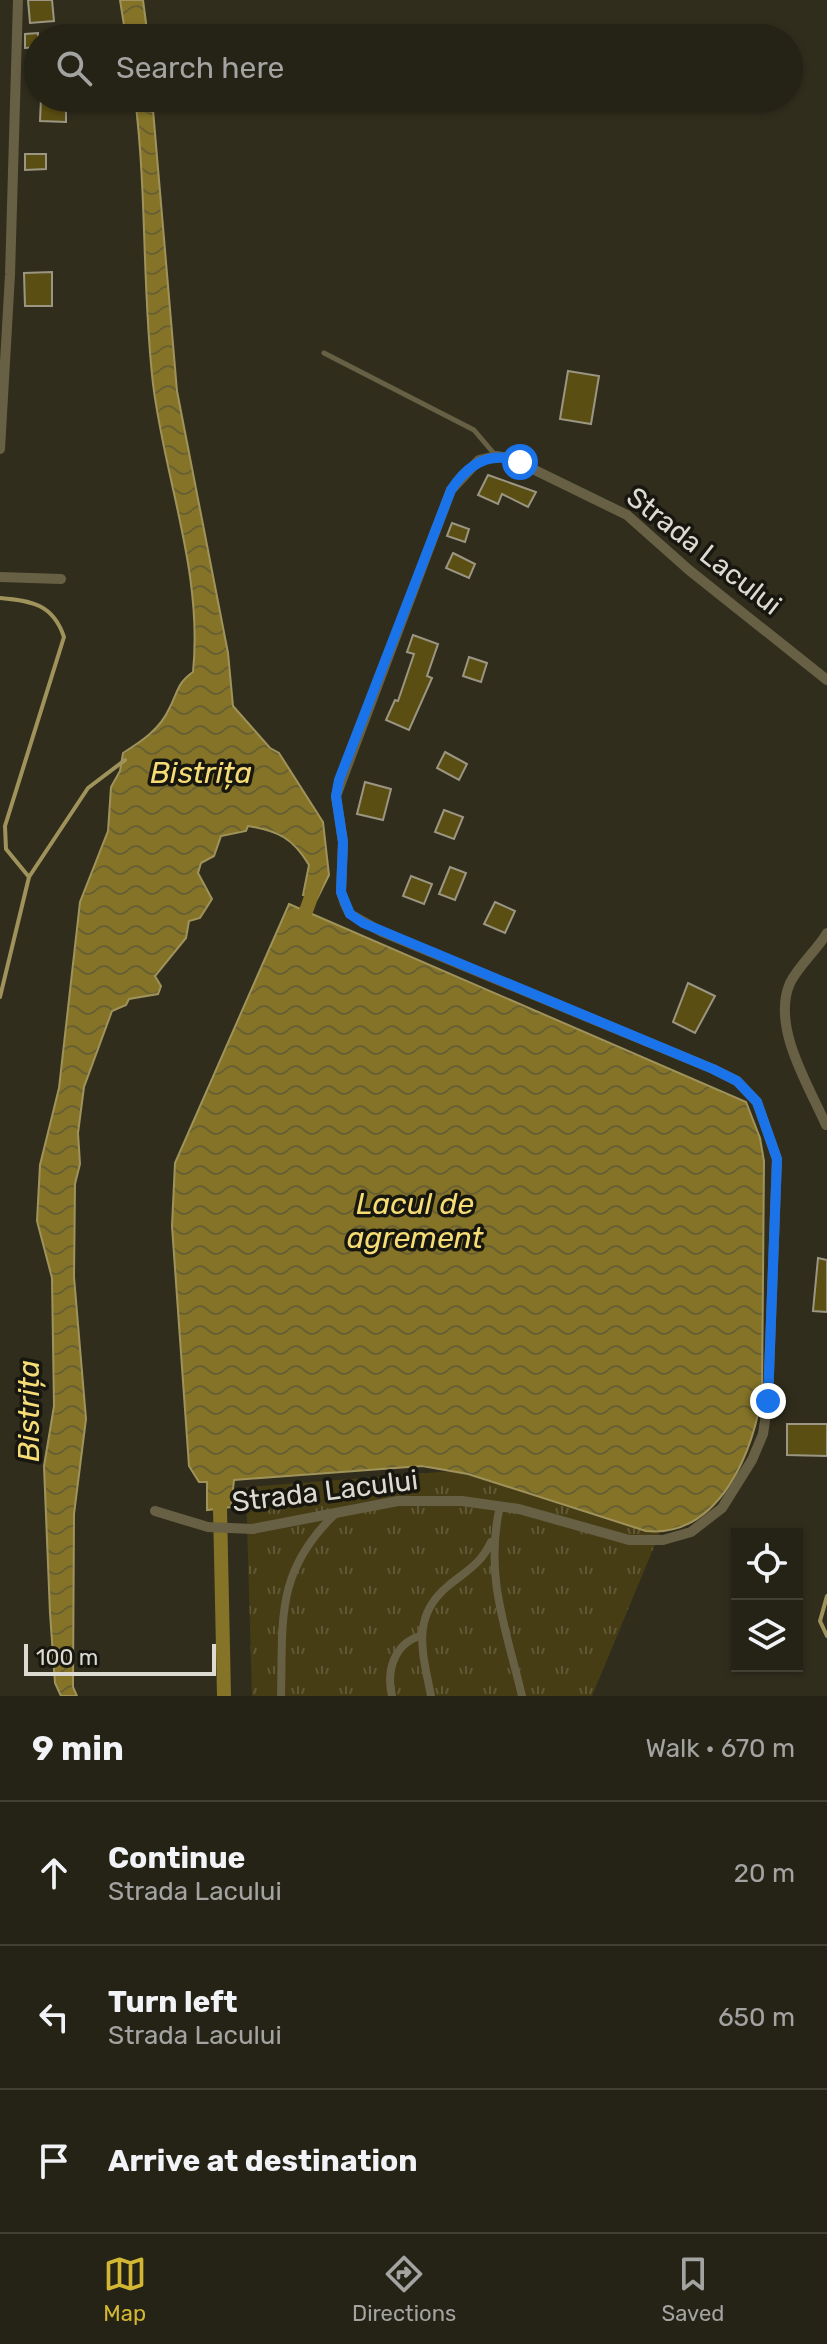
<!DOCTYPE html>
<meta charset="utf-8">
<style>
body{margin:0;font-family:Rubik,sans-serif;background:#312f23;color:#f1f3f6}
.controls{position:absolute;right:24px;bottom:24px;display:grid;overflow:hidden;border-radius:0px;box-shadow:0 2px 6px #0004}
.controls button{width:72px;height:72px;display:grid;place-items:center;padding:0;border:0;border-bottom:2px solid #423f35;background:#252216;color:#f1f3f6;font:40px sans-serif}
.scale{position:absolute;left:24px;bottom:20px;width:192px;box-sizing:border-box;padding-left:8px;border:4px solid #dddbd1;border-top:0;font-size:22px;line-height:28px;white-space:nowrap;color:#dddbd1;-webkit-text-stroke:6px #17160f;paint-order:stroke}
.stop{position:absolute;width:24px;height:24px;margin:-18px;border:6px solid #1a73e8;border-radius:50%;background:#fff}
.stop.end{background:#1a73e8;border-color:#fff;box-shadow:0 2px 8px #0008}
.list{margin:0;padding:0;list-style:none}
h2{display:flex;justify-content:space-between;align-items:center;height:104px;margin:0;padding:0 32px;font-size:34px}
h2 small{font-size:26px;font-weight:400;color:#a3a4a1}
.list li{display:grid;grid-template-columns:52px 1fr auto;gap:24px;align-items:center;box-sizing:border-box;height:144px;padding:0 32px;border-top:2px solid #423f35}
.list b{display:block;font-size:30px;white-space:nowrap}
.list p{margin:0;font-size:26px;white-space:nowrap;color:#a3a4a1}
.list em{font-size:26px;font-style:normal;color:#a3a4a1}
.icon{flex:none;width:44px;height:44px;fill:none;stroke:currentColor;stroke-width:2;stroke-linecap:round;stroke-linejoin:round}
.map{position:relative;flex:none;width:827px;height:1696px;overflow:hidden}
.search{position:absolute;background:#252216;box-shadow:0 2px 6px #0004;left:24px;right:24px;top:24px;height:88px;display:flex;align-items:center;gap:20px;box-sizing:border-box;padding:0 28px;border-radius:44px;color:#a3a4a1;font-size:30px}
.sheet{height:536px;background:#252216}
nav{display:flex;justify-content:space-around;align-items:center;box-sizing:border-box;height:112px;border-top:2px solid #423f35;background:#252216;font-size:22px;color:#a3a4a1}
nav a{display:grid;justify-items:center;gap:4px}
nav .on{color:#d2b735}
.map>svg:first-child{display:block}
</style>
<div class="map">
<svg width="827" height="1696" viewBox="0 0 827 1696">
<defs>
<pattern id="grass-tufts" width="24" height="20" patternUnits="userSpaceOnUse" patternTransform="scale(2)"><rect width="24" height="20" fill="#463d15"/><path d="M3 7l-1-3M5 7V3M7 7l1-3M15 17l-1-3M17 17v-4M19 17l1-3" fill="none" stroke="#605836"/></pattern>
<pattern id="water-waves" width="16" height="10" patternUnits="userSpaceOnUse" patternTransform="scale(2)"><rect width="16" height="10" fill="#857428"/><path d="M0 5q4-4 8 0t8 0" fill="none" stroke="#6a6031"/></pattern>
</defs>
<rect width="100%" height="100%" fill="#312d1d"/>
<path fill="url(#grass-tufts)" d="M 466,1470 L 661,1530 L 592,1696 L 252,1696 L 246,1487 Z"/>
<g fill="url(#water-waves)" stroke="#9f935b" stroke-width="2">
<path d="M 120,0 L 143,0 L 148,38 L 126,38 Z"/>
<path d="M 135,98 L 152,98 L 177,391 L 228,653 L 233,706 L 270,748 L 279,753 L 323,822 L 329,875 L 317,899 L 303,895 L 309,865 C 293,838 278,831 248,826 L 246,831 L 221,836 L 214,856 L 201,863 L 198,873 L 212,899 L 200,918 L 189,921 L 186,938 L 155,976 L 161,986 L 158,994 L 129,999 L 126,1005 L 112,1011 L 84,1087 L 78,1133 L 80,1164 L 75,1184 L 74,1277 L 86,1419 L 74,1514 L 73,1687 L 77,1696 L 61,1696 L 55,1683 L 50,1613 L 44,1466 L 54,1406 L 52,1278 L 37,1221 L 40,1165 L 59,1088 L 80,902 L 108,831 L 111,787 L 120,771 L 123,753 C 142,741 160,729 169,709 C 178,692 177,683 193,672 C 203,572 165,481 153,384 C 142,289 147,193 135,98 Z"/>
<path d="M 289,904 L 746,1102 L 760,1138 L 764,1161 L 762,1391 C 755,1449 720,1538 646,1531 L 468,1474 L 422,1466 L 234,1480 L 231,1507 L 207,1510 L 207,1482 L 199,1482 L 189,1466 L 172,1226 L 175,1163 Z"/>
</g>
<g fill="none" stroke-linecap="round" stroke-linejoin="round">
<g stroke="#9f935b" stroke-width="4">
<path d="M 0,598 C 32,601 53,604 64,637 L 5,826 L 6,849 L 29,877"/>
<path d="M 0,997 L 29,877 L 88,788 L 125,760"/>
<path d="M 827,1596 L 820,1621 L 827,1636"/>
</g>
<g stroke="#857428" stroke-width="14">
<path d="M 306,911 L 317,881"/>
<path d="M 220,1508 L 224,1696"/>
</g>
</g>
<g fill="#5b4e12" stroke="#9b9683" stroke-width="2">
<path d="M 28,0 L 52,0 L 54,21 L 30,23 Z"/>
<path d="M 38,33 L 38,47 L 25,48 L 25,34 Z"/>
<path d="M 41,98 L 66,98 L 66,122 L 40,121 Z"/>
<path d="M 25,154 L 46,154 L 46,169 L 25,170 Z"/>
<path d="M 52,272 L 52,306 L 25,306 L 24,273 Z"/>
<path d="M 568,371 L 599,376 L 591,424 L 560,419 Z"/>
<path d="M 488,475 L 536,492 L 528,507 L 502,494 L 498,504 L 478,495 Z"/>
<path d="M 452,523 L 469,529 L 465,542 L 447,536 Z"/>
<path d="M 453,553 L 475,564 L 469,578 L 446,568 Z"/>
<path d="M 413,635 L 438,644 L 427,676 L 432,678 L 409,730 L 386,720 L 395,700 L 398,701 L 414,654 L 407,652 Z"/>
<path d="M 469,657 L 487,663 L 481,682 L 463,676 Z"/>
<path d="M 445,752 L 467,764 L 459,780 L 437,768 Z"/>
<path d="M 365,782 L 391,789 L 383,820 L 357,814 Z"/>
<path d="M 444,810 L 463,817 L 454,839 L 435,832 Z"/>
<path d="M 450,867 L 466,873 L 455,900 L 439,894 Z"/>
<path d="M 411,876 L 432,884 L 424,904 L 403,896 Z"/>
<path d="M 495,902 L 515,911 L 505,933 L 484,924 Z"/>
<path d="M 688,983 L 715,996 L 695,1033 L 673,1022 Z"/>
<path d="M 818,1258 L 827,1260 L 827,1312 L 813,1311 Z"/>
<path d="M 787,1424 L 827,1424 L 827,1456 L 787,1455 Z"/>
</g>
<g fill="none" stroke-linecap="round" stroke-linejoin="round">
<path stroke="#676044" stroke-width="5" d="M 324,353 L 474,430 L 496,456"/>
<g stroke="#676044" stroke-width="8">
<path d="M 500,1506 C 484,1576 506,1628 522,1696"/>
<path d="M 281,1696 C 283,1619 275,1572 335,1514"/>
<path d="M 392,1696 C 386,1671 394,1644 420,1636"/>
<path d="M 431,1696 C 423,1654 410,1617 448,1586 C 466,1571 481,1564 491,1542"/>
</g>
<g stroke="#676044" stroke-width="10">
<path d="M 0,449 L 10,275 L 18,0"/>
<path d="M 0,577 L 61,579"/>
<path d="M 826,1125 C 809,1086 771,1027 790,983 C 799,965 817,950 827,933"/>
<path d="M 155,1511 L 208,1527 L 252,1529 L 398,1501 L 462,1501 L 519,1509 L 629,1540 L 663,1540 L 691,1532 L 722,1508 L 752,1460 L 763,1434 L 768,1401 L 777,1159 L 757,1102 L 737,1081 L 713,1069 L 382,932 L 350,914 L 345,904 L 341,892 L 343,842 L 336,796 L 451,490 L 479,460 L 496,456 L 510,458 L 627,515 L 689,570 L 827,680"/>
</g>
</g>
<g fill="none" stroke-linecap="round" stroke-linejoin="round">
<path stroke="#1a73e8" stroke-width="10" d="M 520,462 C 490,450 468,464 451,490 L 339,780 L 336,796 L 343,842 L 341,892 L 350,914 L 363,923 L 713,1069 L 737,1081 L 757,1102 L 777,1159 L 768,1401"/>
</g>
<g text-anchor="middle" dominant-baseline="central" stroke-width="7" stroke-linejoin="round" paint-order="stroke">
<g font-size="28" fill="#dddbd1" stroke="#17160f">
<text transform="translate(704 551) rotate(38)">Strada Lacului</text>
<text transform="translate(325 1491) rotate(-7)">Strada Lacului</text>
</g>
<g font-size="30" font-style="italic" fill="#f5dc74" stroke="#17160f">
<text x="201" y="773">Bistrița</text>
<text x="415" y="1204">Lacul de<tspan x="415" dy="34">agrement</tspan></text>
<text transform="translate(29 1411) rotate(-90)">Bistrița</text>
</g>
</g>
</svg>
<div class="controls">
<button><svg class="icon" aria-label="locate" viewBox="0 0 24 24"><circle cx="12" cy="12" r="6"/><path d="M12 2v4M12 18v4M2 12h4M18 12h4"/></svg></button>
<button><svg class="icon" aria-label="layers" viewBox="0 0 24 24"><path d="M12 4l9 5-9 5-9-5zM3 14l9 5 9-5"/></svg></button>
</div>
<div class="scale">100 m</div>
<div class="stop" style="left:520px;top:462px"></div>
<div class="stop end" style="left:768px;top:1401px"></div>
<div class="search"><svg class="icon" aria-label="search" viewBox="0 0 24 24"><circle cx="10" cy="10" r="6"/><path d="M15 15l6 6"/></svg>Search here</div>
</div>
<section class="sheet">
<h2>9 min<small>Walk · 670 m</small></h2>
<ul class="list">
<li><svg class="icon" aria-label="ahead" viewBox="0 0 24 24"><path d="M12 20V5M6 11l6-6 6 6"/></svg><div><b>Continue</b><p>Strada Lacului</p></div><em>20 m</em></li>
<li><svg class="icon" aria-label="left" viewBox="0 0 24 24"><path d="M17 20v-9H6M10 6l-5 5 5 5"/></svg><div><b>Turn left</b><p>Strada Lacului</p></div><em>650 m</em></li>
<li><svg class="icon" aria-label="arrive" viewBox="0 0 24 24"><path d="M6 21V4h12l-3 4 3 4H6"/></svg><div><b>Arrive at destination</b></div></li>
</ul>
</section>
<nav>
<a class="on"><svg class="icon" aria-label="map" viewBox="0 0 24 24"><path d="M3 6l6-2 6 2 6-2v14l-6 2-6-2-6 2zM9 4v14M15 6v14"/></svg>Map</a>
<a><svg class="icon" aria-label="directions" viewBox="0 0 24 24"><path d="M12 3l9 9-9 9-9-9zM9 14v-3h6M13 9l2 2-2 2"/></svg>Directions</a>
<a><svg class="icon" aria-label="saved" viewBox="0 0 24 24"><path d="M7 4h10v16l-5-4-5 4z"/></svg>Saved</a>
</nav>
